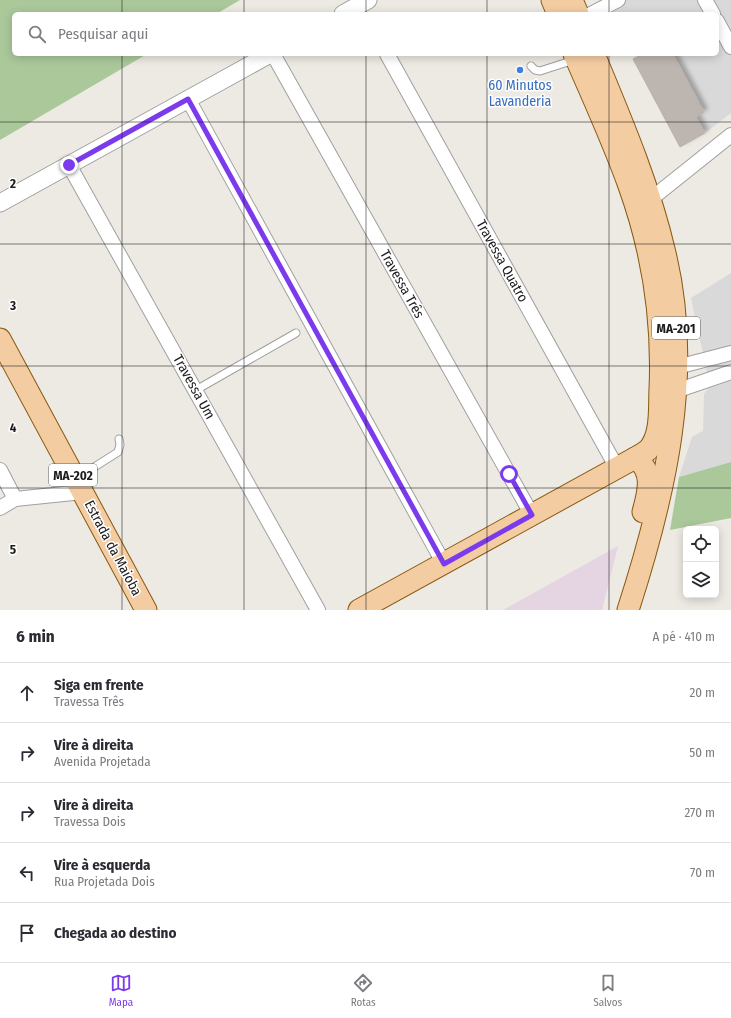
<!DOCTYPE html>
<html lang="pt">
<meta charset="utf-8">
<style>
body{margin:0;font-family:"Fira Sans Condensed",sans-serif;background:#f7f7f7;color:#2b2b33}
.controls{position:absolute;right:12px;bottom:12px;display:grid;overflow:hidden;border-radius:6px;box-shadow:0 2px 10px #0003}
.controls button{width:36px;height:36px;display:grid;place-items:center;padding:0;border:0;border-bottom:1px solid #e1e1e2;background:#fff;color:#2b2b33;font:20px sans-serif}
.stop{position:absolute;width:12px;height:12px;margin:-9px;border:3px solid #7c3aed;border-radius:50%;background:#fff}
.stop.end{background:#7c3aed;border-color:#fff;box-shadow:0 1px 4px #0008}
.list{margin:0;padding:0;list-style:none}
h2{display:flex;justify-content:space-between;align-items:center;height:52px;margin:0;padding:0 16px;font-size:17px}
h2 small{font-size:13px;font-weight:400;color:#7c7c81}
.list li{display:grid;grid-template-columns:26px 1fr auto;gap:12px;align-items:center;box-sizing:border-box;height:60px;padding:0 16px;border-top:1px solid #e1e1e2}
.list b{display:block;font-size:15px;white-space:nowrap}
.list p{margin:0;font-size:13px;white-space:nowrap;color:#7c7c81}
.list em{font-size:13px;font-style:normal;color:#7c7c81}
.icon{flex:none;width:22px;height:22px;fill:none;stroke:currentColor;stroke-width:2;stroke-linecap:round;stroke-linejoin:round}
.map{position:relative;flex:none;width:731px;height:610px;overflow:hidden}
.search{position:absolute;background:#fff;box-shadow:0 2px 10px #0003;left:12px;right:12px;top:12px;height:44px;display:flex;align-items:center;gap:10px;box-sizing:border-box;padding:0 14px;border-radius:6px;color:#7c7c81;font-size:15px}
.sheet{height:352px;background:#fff}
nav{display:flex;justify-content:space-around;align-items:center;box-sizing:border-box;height:56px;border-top:1px solid #e1e1e2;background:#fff;font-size:11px;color:#7c7c81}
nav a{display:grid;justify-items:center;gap:2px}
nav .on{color:#7c3aed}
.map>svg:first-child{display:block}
</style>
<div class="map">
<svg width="731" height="610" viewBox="0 0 731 610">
<defs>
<filter id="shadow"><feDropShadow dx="3.5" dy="-3.5" stdDeviation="2" flood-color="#0004"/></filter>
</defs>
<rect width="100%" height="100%" fill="#ede9e3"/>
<g fill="#dad9d9">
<path d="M 599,0 L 731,0 L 731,113 L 705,133 L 696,117 L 704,112 L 673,54 L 717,54 L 717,14 L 607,14 Z"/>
<path d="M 731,273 L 731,462 L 679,477 L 692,437 L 703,431 L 704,394 L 710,386 L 691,298 Z"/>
</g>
<path fill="#e5d5e3" d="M 618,546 L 602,610 L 503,610 Z"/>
<g fill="#abc89b">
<path d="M 0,0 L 240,0 L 216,14 L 14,14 L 14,54 L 147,54 L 0,140 Z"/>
<path d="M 731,462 L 731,518 L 670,530 L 679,477 Z"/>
</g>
<path fill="#bdb5b0" stroke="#bdafa7" filter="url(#shadow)" d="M 644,54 L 673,54 L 704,112 L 696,117 L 705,133 L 680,147 L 633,59 Z"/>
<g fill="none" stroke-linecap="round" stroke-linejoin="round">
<defs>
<g id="service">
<path d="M 531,66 L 535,70 L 540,71 L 574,60"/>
<path d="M 196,390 L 296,333"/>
<path d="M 77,478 L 118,452 L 120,445 L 119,439"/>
</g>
<g id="minor">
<path d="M 705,0 L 713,14"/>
<path d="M 591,14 L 618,0"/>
<path d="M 717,21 L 731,47"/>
<path d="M 273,54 L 532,515"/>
<path d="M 387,54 L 617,468"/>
<path d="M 188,99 L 444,564"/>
<path d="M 69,165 L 318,610"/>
<path d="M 651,199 L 731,135"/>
<path d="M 677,367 L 731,353"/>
<path d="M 676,391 L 731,372"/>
<path d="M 0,470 L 15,499"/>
<path d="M 0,508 L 15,499 L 83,492"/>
</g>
<g id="tertiary">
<path d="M 343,14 L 368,0"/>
<path d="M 0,203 L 270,54"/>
</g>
<g id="primary">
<path d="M 552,0 L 558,14"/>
<path d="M 572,0 L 578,14"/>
<path d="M 594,54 C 621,119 649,184 665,253 C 694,373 665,496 628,610"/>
<path d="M 0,339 L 146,610"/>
<path d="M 635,458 C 655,471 648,493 643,512"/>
<path d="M 359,610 L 635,458 C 639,456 644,453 648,450 C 662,435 659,408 660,389 C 663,320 652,250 629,186 C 613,141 593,98 574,54"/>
</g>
</defs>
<use href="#service" stroke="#a0a0a0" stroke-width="9"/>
<use href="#minor" stroke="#a0a0a0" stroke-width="16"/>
<use href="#tertiary" stroke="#a0a0a0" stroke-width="19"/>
<use href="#primary" stroke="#87580e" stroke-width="23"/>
<use href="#service" stroke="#fff" stroke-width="7"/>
<use href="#minor" stroke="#fff" stroke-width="14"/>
<use href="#tertiary" stroke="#fff" stroke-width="17"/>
<use href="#primary" stroke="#f3cca2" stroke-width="21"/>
</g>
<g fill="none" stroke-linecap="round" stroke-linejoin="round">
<path stroke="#7c3aed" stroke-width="5" d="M 69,165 L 188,99 L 444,564 L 532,515 L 509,474"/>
</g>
<path fill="none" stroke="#1c1c1c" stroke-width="1" stroke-opacity="0.55" d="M 122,0 L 122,14M 244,0 L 244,14M 366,0 L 366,14M 487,0 L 487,14M 609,0 L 609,14M 122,54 L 122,610M 244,54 L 244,610M 366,54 L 366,610M 487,54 L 487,610M 609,54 L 609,610M 0,122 L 731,122M 0,244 L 731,244M 0,366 L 731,366M 0,488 L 731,488"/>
<circle fill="#3f7fe0" stroke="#fff" stroke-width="1.5" cx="520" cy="70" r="4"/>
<g text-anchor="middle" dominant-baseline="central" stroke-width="3" stroke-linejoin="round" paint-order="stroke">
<g fill="#fff" stroke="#606060" stroke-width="1">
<rect x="652" y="317" width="48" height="22" rx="3"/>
<rect x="49" y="464" width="48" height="22" rx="3"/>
</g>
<g font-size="13" font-weight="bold" fill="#1c1c1c">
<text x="676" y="328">MA-201</text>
<text x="73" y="475">MA-202</text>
</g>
<g font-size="14" fill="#366cbe" stroke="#fff">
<text x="520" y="85">60 Minutos<tspan x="520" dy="16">Lavanderia</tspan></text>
</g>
<g font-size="14" fill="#1c1c1c" stroke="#fff">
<text transform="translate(502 261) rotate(61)">Travessa Quatro</text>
<text transform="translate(402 284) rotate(61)">Travessa Três</text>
<text transform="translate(194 387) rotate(61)">Travessa Um</text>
<text transform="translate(113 548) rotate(62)">Estrada da Maioba</text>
</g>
</g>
<g font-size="13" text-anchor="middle" font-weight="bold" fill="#1c1c1c" stroke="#fff" stroke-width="3" stroke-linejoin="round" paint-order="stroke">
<text x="13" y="188">2</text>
<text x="13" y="310">3</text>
<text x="13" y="432">4</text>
<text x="13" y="554">5</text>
</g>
</svg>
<div class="controls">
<button><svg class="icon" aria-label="locate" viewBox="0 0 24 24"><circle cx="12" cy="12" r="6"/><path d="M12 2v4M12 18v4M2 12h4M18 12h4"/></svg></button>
<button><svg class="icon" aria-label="layers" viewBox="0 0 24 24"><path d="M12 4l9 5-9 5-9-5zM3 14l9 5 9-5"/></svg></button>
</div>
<div class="stop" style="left:509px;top:474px"></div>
<div class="stop end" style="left:69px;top:165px"></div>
<div class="search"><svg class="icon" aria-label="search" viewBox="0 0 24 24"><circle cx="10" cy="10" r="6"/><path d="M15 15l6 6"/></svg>Pesquisar aqui</div>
</div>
<section class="sheet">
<h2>6 min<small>A pé · 410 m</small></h2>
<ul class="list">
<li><svg class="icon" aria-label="ahead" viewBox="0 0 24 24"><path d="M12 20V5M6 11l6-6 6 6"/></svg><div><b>Siga em frente</b><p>Travessa Três</p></div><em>20 m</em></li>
<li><svg class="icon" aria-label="right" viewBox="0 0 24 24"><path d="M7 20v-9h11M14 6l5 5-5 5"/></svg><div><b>Vire à direita</b><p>Avenida Projetada</p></div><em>50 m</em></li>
<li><svg class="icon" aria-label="right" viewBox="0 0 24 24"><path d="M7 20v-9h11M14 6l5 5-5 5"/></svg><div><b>Vire à direita</b><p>Travessa Dois</p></div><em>270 m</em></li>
<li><svg class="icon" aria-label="left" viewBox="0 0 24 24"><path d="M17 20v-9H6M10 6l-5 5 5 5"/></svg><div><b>Vire à esquerda</b><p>Rua Projetada Dois</p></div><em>70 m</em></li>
<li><svg class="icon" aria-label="arrive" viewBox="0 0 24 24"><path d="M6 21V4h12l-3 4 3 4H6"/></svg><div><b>Chegada ao destino</b></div></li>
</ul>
</section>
<nav>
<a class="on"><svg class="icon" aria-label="map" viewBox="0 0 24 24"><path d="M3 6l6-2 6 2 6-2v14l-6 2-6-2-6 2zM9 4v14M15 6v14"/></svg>Mapa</a>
<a><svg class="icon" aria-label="directions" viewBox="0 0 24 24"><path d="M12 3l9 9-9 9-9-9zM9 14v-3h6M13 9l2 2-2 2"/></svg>Rotas</a>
<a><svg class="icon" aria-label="saved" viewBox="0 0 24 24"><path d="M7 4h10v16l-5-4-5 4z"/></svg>Salvos</a>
</nav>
